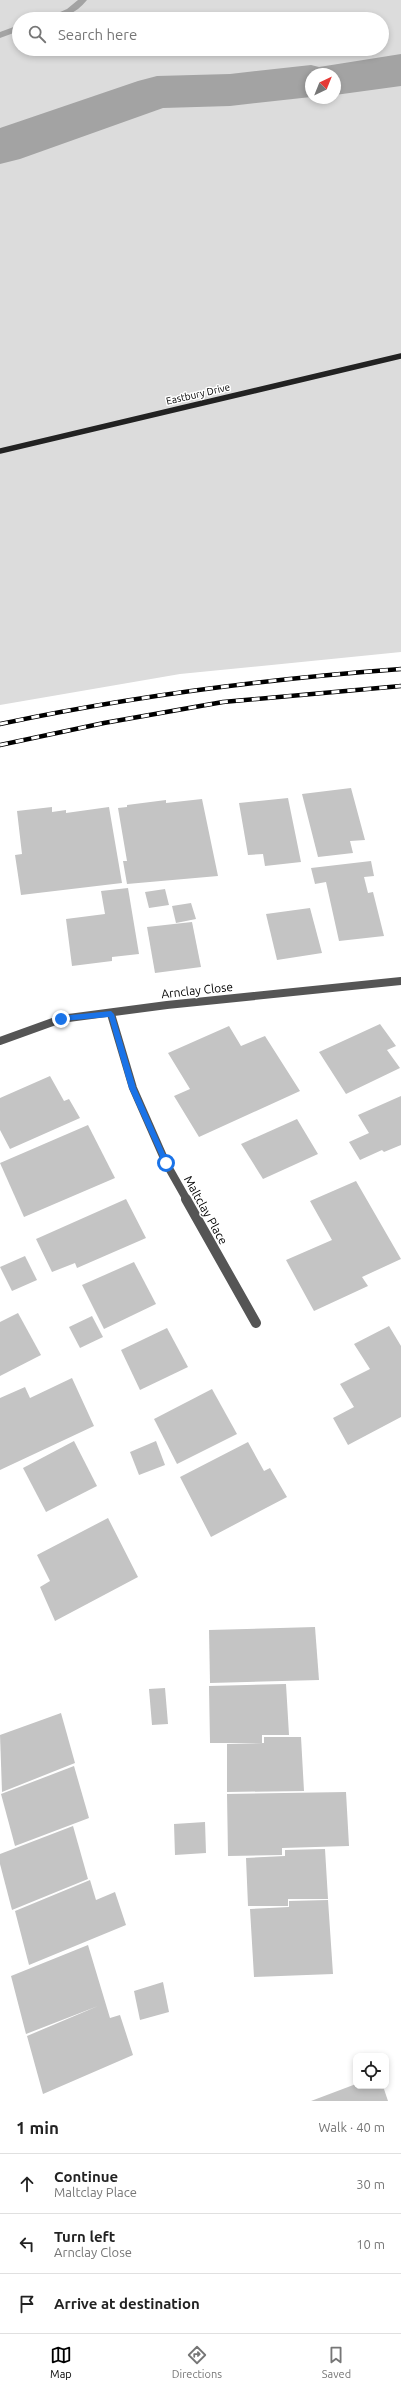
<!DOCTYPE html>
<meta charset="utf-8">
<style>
body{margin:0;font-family:Ubuntu,sans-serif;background:#f6f6f6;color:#222}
.controls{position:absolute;right:12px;bottom:12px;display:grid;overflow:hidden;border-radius:8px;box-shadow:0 2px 6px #0003}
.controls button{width:36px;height:36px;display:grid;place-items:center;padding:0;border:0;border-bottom:1px solid #e0e0e0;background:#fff;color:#222;font:20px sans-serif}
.compass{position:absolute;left:305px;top:68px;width:36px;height:36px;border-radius:50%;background:#fff;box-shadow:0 2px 6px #0003;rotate:43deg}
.stop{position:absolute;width:12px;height:12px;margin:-9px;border:3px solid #1a73e8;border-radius:50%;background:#fff}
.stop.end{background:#1a73e8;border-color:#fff;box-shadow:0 1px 4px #0008}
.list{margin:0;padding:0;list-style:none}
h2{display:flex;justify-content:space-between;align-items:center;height:52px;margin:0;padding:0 16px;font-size:17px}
h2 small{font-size:13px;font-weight:400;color:#767676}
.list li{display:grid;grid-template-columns:26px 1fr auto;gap:12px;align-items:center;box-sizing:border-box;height:60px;padding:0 16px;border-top:1px solid #e0e0e0}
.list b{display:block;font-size:15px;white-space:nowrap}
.list p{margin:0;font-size:13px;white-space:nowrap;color:#767676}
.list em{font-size:13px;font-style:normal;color:#767676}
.icon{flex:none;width:22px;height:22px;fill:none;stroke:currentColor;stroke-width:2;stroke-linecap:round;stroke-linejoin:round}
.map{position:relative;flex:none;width:401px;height:2101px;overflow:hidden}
.search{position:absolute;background:#fff;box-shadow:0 2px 6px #0003;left:12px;right:12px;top:12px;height:44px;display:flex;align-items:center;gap:10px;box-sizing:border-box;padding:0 14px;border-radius:22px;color:#767676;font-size:15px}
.sheet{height:232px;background:#fff}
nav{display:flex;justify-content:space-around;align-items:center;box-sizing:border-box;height:56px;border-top:1px solid #e0e0e0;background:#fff;font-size:11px;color:#767676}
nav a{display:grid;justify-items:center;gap:2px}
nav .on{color:#000}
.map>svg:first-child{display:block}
</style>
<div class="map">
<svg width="401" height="2101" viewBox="0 0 401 2101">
<rect width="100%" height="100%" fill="#fff"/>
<path fill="#dcdcdc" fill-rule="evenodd" d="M 0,0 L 401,0 L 401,652 L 180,674 L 0,705 ZM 19,19 L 382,19 L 382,49 L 19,49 ZM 311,74 L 335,74 L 335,98 L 311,98 Z"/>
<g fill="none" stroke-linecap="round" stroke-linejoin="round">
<g fill="#a3a3a3" fill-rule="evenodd">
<path d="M 78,0 L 87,0 C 76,14 61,19 44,19 L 67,9 Z"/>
<path d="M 19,25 L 19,31 L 0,38 L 0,32 Z"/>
</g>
<path fill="#a3a3a3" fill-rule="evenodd" d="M 401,54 L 401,86 L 335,95 L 335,74 L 311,74 L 311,97 L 230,106 L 163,108 L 20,159 L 0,164 L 0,128 L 138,81 L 157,76 L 230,74 L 311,65 L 319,67 Z"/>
</g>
<g fill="#c4c4c4">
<path d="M 351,788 L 365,840 L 350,841 L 353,853 L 318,857 L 302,794 Z"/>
<path d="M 288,798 L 301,862 L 265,866 L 263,854 L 248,855 L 239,803 Z"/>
<path d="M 202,799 L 218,876 L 127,884 L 123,861 L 127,861 L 118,808 L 127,807 L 127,805 L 166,800 L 166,803 Z"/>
<path d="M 52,807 L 52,812 L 66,810 L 66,813 L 109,807 L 122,883 L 21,895 L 15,855 L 22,854 L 17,811 Z"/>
<path d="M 371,861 L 374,876 L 364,877 L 368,893 L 373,892 L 384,936 L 339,941 L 326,882 L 315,884 L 311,868 Z"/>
<path d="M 128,888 L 139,954 L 112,957 L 112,961 L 72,966 L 66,919 L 105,914 L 101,891 Z"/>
<path d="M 165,889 L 169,905 L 149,908 L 145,892 Z"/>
<path d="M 191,903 L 196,919 L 176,923 L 172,906 Z"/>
<path d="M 310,908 L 322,953 L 277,960 L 266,914 Z"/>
<path d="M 192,922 L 201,967 L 155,973 L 147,927 Z"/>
<path d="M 380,1024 L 396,1046 L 387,1050 L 400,1068 L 346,1094 L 319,1052 Z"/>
<path d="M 229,1026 L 241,1046 L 265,1036 L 300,1091 L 199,1137 L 174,1096 L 190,1089 L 168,1053 Z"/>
<path d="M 50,1076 L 64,1101 L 69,1099 L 80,1118 L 10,1149 L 0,1130 L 0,1098 Z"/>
<path d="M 401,1096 L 401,1145 L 384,1152 L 382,1150 L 360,1160 L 349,1142 L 369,1133 L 358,1115 Z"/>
<path d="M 297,1119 L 318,1154 L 263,1179 L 241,1144 Z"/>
<path d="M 88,1125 L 115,1178 L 24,1217 L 0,1163 Z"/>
<path d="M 356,1181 L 401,1259 L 362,1277 L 368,1286 L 314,1311 L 286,1260 L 332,1240 L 310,1201 Z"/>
<path d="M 126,1199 L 146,1238 L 77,1268 L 75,1263 L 52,1272 L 36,1239 Z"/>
<path d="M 25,1256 L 37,1280 L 12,1291 L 0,1267 Z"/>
<path d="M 134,1262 L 156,1304 L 104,1329 L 82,1285 Z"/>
<path d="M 18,1313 L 41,1355 L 0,1376 L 0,1322 Z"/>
<path d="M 92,1316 L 103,1337 L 80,1348 L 69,1327 Z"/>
<path d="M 389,1326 L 401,1346 L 401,1417 L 348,1445 L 333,1418 L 354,1407 L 340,1384 L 370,1369 L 354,1344 Z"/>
<path d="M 167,1328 L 188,1367 L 140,1390 L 121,1350 Z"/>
<path d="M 72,1378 L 94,1426 L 0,1470 L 0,1398 L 25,1387 L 30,1398 Z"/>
<path d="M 212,1389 L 237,1434 L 177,1464 L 154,1419 Z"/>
<path d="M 74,1441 L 97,1486 L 46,1512 L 23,1468 Z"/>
<path d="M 156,1441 L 165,1465 L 139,1475 L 130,1452 Z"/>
<path d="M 248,1442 L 264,1471 L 270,1468 L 287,1497 L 211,1537 L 180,1477 Z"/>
<path d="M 108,1518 L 138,1577 L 55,1621 L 40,1587 L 50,1581 L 37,1555 Z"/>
<path d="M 315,1627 L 319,1680 L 210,1683 L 209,1630 Z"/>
<path d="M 286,1684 L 289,1735 L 262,1735 L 262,1743 L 210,1743 L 209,1686 Z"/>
<path d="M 165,1688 L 168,1724 L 152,1725 L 149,1689 Z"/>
<path d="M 61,1713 L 75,1763 L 2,1792 L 0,1735 Z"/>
<path d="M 264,1737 L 301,1737 L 304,1791 L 227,1792 L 227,1744 L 264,1743 Z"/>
<path d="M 74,1766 L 89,1818 L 15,1846 L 1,1794 Z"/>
<path d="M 346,1792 L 349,1846 L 282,1848 L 282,1855 L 228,1856 L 227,1794 Z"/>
<path d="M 205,1822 L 206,1853 L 175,1855 L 174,1824 Z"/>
<path d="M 73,1826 L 88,1879 L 12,1910 L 0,1864 L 0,1854 Z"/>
<path d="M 325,1849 L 328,1899 L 288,1899 L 288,1906 L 248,1906 L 246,1858 L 285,1856 L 285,1850 Z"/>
<path d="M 90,1880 L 96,1900 L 115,1892 L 126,1925 L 29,1965 L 15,1911 Z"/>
<path d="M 328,1900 L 333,1974 L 254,1977 L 250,1909 L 289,1907 L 289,1901 Z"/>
<path d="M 88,1945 L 110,2018 L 120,2015 L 133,2055 L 43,2094 L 27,2036 L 98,2006 L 26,2034 L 11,1976 Z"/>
<path d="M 163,1982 L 169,2012 L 140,2020 L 134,1991 Z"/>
<path d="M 356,2084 L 356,2086 L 383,2086 L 388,2101 L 311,2101 Z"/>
</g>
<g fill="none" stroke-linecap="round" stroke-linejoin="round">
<g stroke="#555" stroke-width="8">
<path d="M 111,1014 L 133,1088 L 166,1163 L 187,1200"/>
<path d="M 0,1041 L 61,1019 L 167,1005 L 401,981"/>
</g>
<path stroke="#555" stroke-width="10" d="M 186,1199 L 256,1323"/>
<path stroke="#222" stroke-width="5.5" d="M 0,451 L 401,356"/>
<defs>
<g id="rail">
<path d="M 0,724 C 133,696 266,679 401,669"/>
<path d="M 0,745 L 104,723 L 223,702 L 401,686"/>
</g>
</defs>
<use href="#rail" stroke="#000" stroke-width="4.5"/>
<use href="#rail" stroke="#fff" stroke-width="3" stroke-dasharray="8" stroke-linecap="butt"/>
</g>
<path fill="#1a73e8" d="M 111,1011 L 114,1014 L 136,1088 L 169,1163 L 166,1166 L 164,1165 L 129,1088 L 109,1017 L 61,1021 L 58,1019 L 61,1016 Z"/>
<g text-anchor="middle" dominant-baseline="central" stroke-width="3" stroke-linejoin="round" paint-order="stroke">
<g font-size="10" fill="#000" stroke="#fff">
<text transform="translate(198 394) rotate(-13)">Eastbury Drive</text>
</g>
<g font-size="12" fill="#000" stroke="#fff">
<text transform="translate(197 990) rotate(-6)">Arnclay Close</text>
<text transform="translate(206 1210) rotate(61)">Maltclay Place</text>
</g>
</g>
</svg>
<div class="controls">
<button><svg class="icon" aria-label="locate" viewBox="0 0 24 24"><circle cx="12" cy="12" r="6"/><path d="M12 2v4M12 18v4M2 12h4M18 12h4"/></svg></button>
</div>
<svg class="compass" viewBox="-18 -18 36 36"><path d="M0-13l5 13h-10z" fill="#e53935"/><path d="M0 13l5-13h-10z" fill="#767676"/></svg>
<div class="stop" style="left:166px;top:1163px"></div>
<div class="stop end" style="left:61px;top:1019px"></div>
<div class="search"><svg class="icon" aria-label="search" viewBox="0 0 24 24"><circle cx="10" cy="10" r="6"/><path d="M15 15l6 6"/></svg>Search here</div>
</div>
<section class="sheet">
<h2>1 min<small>Walk · 40 m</small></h2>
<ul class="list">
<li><svg class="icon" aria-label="ahead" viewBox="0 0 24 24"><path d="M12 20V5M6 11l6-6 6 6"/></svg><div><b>Continue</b><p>Maltclay Place</p></div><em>30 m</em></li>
<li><svg class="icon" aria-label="left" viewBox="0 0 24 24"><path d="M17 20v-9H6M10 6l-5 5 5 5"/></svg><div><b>Turn left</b><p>Arnclay Close</p></div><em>10 m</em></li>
<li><svg class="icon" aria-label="arrive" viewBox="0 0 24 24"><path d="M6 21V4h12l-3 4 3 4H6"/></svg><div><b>Arrive at destination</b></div></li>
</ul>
</section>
<nav>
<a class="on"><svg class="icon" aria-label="map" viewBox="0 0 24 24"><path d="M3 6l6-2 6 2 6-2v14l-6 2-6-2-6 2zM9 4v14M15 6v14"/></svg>Map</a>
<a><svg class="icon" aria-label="directions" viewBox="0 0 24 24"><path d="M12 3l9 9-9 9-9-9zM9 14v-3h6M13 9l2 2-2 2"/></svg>Directions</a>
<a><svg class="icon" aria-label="saved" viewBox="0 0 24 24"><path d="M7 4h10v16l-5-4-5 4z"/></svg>Saved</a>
</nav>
